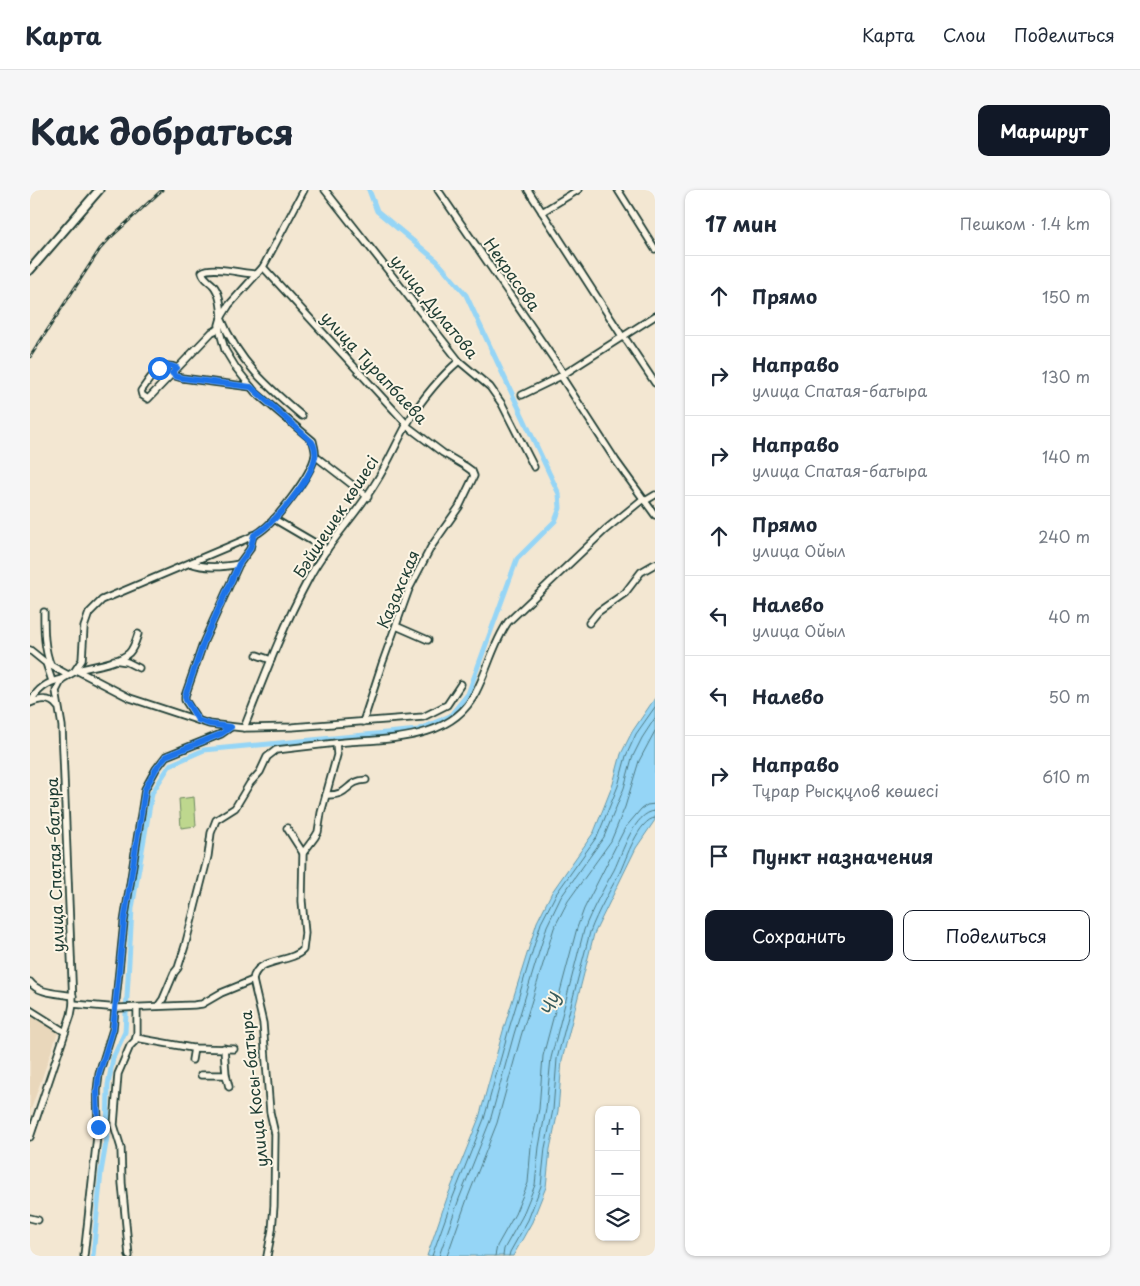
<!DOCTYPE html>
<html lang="ru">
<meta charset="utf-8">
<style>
body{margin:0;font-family:"Playpen Sans",sans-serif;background:#f6f6f7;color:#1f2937}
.controls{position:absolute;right:15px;bottom:15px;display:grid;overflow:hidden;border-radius:10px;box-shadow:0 1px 4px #0004}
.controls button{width:45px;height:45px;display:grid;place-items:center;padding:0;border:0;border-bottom:1px solid #e0e1e3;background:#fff;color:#1f2937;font:25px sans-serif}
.stop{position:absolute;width:15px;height:15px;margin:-11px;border:4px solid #1a73e8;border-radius:50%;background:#fff}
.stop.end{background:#1a73e8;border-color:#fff;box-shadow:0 1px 5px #0008}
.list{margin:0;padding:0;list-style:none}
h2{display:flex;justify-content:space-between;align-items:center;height:65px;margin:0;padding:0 20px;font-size:21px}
h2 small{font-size:16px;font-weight:400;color:#747a83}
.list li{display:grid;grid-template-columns:32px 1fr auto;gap:15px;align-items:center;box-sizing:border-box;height:80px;padding:0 20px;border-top:1px solid #e0e1e3}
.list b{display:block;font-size:19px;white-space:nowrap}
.list p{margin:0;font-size:16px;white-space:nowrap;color:#747a83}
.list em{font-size:16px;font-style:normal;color:#747a83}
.actions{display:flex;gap:10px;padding:15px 20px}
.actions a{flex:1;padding:11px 0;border:1px solid #111827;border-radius:10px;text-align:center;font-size:18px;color:#111827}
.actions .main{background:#111827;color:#fff}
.icon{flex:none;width:28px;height:28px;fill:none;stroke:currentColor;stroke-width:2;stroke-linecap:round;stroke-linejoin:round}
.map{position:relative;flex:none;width:625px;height:1066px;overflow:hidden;border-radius:10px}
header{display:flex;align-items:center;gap:30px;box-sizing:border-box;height:70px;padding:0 25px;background:#fff;border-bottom:1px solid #e0e1e3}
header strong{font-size:24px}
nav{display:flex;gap:28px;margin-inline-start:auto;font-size:18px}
.intro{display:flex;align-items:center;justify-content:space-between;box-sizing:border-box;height:120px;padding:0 30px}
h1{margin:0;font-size:35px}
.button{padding:12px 22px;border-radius:10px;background:#111827;color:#fff;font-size:18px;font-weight:700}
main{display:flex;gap:30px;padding:0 30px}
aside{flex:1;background:#fff;border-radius:10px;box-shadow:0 1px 4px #0004}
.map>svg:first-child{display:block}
</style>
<header>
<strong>Карта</strong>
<nav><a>Карта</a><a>Слои</a><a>Поделиться</a></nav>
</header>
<div class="intro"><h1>Как добраться</h1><a class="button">Маршрут</a></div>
<main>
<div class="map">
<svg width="625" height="1066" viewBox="0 0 625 1066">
<rect width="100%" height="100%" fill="#f3e7d2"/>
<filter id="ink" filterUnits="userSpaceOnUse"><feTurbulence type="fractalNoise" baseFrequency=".02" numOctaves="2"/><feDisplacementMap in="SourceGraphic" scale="10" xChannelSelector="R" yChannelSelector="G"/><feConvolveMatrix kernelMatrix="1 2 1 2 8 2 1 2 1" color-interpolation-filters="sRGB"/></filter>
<g filter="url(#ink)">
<path fill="#e9d7bb" d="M 0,825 L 28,842 L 0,922 Z"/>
<path fill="#bed78e" stroke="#6e8a61" d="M 164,607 L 166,636 L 151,638 L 149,609 Z"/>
<path fill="#95d5f6" stroke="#6698a8" d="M 625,508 L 625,630 L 606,658 L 564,744 L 532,870 L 528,921 L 520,959 L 516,997 L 502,1032 L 483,1066 L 397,1066 L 418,1005 L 449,928 L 473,841 L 507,732 L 522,702 L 564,642 L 583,594 L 591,564 L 602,542 Z"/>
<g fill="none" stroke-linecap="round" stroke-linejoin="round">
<g stroke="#4e7a82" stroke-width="1">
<path d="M 402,1066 L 423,1007 L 454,929 L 478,842 L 511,733 L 526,704 L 568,645 L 588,596 L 596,566 L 606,544 L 625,517"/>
<path d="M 409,1066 L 429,1009 L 460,931 L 484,844 L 517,736 L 531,707 L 574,647 L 594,598 L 602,568 L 612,548 L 625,528"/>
<path d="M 417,1066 L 436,1012 L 467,933 L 491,846 L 524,738 L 538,711 L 581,651 L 595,617 L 609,571 L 625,541"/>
<path d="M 465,1066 L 467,1056 L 485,1024 L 498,993 L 501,956 L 509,919 L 513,866 L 547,738 L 554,719 L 595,638 L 611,619 L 617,615 L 625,614"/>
<path d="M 473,1066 L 474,1059 L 492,1027 L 505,995 L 509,957 L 516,919 L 521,868 L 554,740 C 562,719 573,700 584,680 C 592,664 604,622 625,621"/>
<path d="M 479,1066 L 480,1062 L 498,1030 L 511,996 L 515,958 L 523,920 L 527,869 L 560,742 C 568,721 579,702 590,682 C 596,669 609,629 625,628"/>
</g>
<path stroke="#95d5f6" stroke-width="5" d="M 63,1066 L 71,982 L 77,947 L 78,895 L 83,868 L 95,842 L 102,718 L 122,603 L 140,575 L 174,560 L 388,540 L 420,526 L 438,504 L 487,369 L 525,331 L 530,318 L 529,304 L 436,105 L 407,71 L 347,21 L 339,0"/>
<defs>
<g id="minor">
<path d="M 295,0 L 429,171 L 460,197 L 472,214 L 504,277"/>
<path d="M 408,0 L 534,184"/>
<path d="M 498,0 L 592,146 L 597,151 L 625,193"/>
<path d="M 588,0 L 625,59"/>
<path d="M 512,22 L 548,0"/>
<path d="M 233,77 L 373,230 L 377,236 L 413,263 L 435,276 L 442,281 L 444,286 L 429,317 L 401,357 L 379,399 L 352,474 L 333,532"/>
<path d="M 192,126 C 191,116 190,103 183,95 C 178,90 174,89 172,82 C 183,75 213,84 227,84"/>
<path d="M 191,128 C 208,171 238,197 272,226"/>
<path d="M 147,178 C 128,170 121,188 111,201 L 112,205 L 118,209 L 182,142 L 189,139"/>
<path d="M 142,183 L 145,186 L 152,188 L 221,197"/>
<path d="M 531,186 L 586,271 L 625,325"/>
<path d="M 492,205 L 531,186 L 625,126"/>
<path d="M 285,266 L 338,307"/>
<path d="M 615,311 L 625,305"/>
<path d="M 244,329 L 297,360"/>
<path d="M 160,373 C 176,379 193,377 209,374"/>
<path d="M 14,422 C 14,440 14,459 21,476"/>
<path d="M 559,433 L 568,422 L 595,403 L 611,382 L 625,374"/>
<path d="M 366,436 L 398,450"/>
<path d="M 0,460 L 16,473 L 22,491"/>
<path d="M 227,465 L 241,470"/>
<path d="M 84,470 L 97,472 L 109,478"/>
<path d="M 18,474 L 38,485"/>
<path d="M 48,480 C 62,476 88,473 99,463 C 104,458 106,450 108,444"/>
<path d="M 48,481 L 100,508 L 179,534 L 214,538 L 262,537 L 393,527 L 417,515 L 431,494"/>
<path d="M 0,512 C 8,499 17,492 32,489"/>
<path d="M 0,513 C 10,509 20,507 27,516"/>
<path d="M 168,530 L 155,510 L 155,506 L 174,451 L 209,374 L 220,359 L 223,345"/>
<path d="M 214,538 C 234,487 253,436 279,388 C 297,353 326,326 346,292 C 359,272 368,249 380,229 C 392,209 412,185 429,171"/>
<path d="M 296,605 C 321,606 315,591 336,590"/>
<path d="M 257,638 L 273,663"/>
<path d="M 0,792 C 9,804 28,803 43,806"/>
<path d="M 43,814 L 89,818 L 164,815 L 172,814 L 191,803 L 223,790"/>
<path d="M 128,816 L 133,809 L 144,783 L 148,778 L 155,756 L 178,666 L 181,643 L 186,630 L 205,618 L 220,593 L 230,582 L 237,567 L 246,560 L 306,553"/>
<path d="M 0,820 L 35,842"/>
<path d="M 106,848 L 162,858 L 204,859"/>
<path d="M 162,870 L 164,858"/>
<path d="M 171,885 L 196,885 L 194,858"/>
<path d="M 196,885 L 199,897"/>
<path d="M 0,947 L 41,825 L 43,814 L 32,536 L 26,501 L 32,489 L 44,482 L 52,470 L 54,437 L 59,423 L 72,410 L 214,350 C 220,347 226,345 231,341 C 247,330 281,285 285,266 C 286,261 284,257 283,251 L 225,202 L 206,178 L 195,160 L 190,142 L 189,135 L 191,128 L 199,115 L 233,77 L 274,0"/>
<path d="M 0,1028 L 8,1030"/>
<path d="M 54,1066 L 68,937 L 67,901 L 69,884 L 83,839 L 94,732 L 115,599 L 126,579 L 136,566 L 191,544 L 201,537"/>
<path d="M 99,1066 L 92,993 L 91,958 L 84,935 L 88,884 L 100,856 L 105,851 L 107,844 L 107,818"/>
<path d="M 237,1066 L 242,1040 L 244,1016 L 245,944 L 240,922 L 233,833 L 223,790 C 226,767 260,774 273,760 L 275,743 L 272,711 L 273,663 L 285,647 L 288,642 L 291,623 L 307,565 L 306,553 C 354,548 421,553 446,502 C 458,479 463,454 478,432 L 575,340 L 613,309"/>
</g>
<path id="tertiary" d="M 0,80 L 69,0"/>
</defs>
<use href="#minor" stroke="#1f3d34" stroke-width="9"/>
<use href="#tertiary" stroke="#1f3d34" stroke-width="11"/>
<use href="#minor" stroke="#fcf5e5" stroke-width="5.5"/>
<use href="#tertiary" stroke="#fcf5e5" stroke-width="7"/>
<defs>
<path id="rail" d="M 0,167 L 70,59 L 80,48 L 132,0"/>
</defs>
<use href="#rail" stroke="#1f3d34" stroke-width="3"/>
<use href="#rail" stroke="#fcf5e5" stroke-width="1" stroke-dasharray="4" stroke-linecap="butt"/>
</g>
</g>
<g fill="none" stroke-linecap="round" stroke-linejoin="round" filter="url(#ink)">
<path stroke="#1a73e8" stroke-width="6" d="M 68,937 L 67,901 L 69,884 L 83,839 L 94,732 L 115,599 L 126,579 L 136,566 L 191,544 L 201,537 L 179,534 L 168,530 L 156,510 L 155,506 L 174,451 L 209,374 L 220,359 L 224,345 C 244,335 281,289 285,267 C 286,261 285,257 282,252 L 221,197 L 152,188 L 145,186 L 142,183 L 147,178 C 140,175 136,174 129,178"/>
</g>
<g text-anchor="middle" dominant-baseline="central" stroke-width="4" stroke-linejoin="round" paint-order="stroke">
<g font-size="16" fill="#1f3d34" stroke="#fcf5e5">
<text transform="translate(483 84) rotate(55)">Некрасова</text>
<text transform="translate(405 116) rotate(51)">улица Дулатова</text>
<text transform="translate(345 177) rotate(47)">улица Турапбаева</text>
<text transform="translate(305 326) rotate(-57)">Бәйшешек көшесі</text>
<text transform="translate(367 399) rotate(-67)">Казахская</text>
<text transform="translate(24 675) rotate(-92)">улица Спатая-батыра</text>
<text transform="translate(223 899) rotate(-96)">улица Косы-батыра</text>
</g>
<g font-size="18" font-style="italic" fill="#375b5b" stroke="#fcf5e5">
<text transform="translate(519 814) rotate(-76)">Чу</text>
</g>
</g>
</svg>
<div class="controls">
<button>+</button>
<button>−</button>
<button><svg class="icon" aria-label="layers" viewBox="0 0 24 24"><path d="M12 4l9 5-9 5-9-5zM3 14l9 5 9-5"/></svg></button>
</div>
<div class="stop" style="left:129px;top:178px"></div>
<div class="stop end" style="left:68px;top:937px"></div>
</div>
<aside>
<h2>17 мин<small>Пешком · 1.4 km</small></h2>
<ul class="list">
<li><svg class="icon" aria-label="ahead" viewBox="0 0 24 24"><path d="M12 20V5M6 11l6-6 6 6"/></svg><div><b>Прямо</b></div><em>150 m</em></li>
<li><svg class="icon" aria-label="right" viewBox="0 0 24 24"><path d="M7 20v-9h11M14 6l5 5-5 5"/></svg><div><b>Направо</b><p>улица Спатая-батыра</p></div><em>130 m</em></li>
<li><svg class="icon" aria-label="right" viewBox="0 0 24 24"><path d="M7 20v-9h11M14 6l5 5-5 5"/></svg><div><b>Направо</b><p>улица Спатая-батыра</p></div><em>140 m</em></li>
<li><svg class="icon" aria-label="ahead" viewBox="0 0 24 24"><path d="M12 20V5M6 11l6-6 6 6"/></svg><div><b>Прямо</b><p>улица Ойыл</p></div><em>240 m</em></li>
<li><svg class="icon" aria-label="left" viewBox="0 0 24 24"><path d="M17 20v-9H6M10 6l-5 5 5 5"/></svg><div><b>Налево</b><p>улица Ойыл</p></div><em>40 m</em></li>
<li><svg class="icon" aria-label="left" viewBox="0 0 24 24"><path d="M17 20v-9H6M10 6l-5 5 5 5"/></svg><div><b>Налево</b></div><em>50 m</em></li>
<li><svg class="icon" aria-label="right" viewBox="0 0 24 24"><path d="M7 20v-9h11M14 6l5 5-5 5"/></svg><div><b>Направо</b><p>Тұрар Рысқұлов көшесі</p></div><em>610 m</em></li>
<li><svg class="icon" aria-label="arrive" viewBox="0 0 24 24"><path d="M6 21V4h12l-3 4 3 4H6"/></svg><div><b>Пункт назначения</b></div></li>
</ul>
<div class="actions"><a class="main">Сохранить</a><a>Поделиться</a></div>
</aside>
</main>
